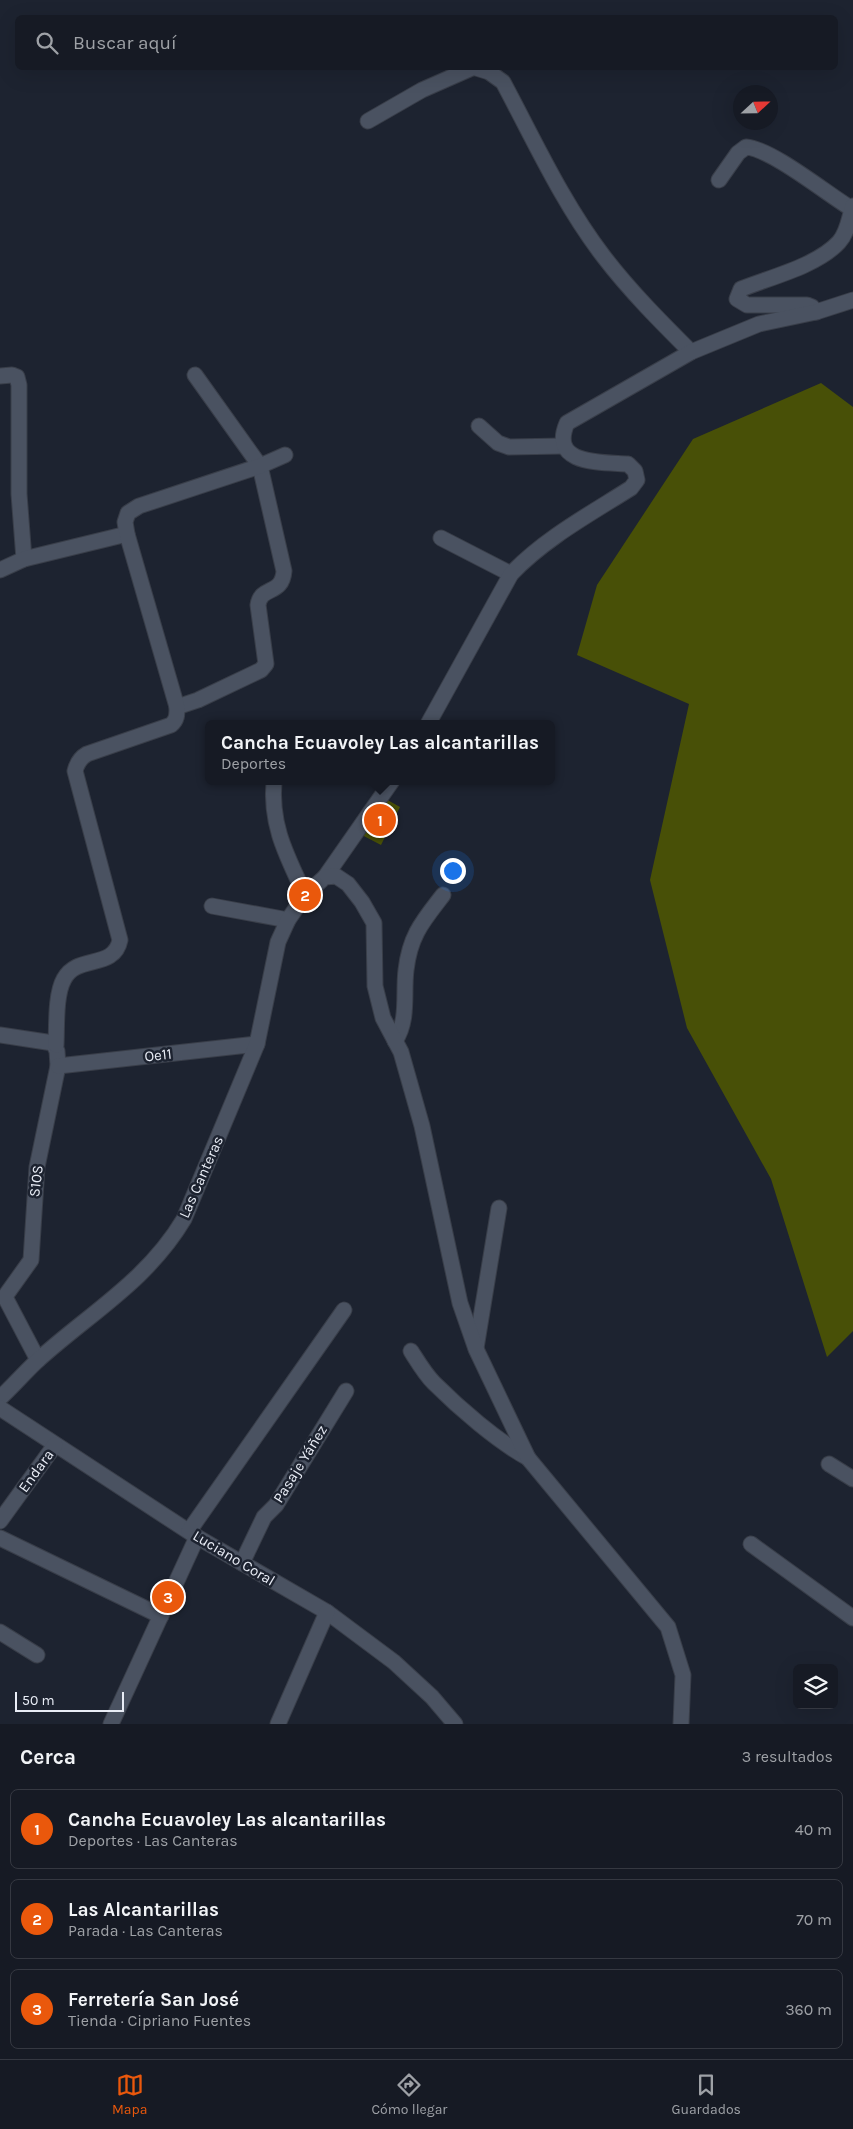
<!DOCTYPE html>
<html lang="es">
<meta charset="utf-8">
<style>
body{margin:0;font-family:Karla,sans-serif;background:#1f232c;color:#f1f3f6}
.controls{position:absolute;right:15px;bottom:15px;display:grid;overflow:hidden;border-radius:8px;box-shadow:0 5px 20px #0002}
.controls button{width:45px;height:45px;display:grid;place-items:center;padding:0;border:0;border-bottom:1px solid #353841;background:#161a24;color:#f1f3f6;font:25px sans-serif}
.compass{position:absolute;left:733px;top:85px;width:45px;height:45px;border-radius:50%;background:#161a24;box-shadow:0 5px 20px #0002;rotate:68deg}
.scale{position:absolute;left:15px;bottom:12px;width:109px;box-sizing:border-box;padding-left:5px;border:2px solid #e9edf6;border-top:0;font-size:14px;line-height:18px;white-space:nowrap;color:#e9edf6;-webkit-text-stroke:4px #1d2330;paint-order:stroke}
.you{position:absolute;left:452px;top:870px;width:18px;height:18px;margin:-12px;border:4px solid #fff;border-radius:50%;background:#1a73e8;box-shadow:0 0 0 8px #1a73e833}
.badge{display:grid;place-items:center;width:32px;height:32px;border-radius:50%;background:#ea580c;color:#fff;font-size:16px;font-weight:700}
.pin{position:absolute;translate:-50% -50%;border:2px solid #fff;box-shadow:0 1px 5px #0006}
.popup{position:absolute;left:205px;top:720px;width:350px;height:65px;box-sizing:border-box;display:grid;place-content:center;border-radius:8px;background:#161a24;filter:drop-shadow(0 1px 4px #0005);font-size:16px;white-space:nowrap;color:#9ea1a6}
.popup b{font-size:19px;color:#f1f3f6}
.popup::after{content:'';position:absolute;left:50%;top:100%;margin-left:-10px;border:10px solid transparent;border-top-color:#161a24}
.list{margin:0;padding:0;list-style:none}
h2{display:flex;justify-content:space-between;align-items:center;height:65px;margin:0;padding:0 20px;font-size:21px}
h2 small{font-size:16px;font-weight:400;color:#9ea1a6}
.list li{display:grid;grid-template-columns:32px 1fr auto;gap:15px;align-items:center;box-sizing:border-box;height:80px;margin:0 10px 10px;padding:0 10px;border:1px solid #353841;border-radius:8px}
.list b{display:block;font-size:19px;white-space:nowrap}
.list p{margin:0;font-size:16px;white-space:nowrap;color:#9ea1a6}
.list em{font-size:16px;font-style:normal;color:#9ea1a6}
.icon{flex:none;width:28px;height:28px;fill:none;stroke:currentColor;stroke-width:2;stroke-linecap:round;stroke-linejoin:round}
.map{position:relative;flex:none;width:853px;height:1724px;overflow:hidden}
.search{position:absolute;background:#161a24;box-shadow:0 5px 20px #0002;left:15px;right:15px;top:15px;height:55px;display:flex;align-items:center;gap:12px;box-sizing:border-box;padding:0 18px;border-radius:8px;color:#9ea1a6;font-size:19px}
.sheet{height:335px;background:#161a24}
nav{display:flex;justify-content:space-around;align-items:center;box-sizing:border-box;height:70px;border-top:1px solid #353841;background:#161a24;font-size:14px;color:#9ea1a6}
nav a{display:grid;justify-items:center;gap:2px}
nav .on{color:#ea580c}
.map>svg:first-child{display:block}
</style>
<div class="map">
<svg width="853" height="1724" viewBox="0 0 853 1724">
<rect width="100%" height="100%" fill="#1d2330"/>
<g fill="#485007">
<path d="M 821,383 L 853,407 L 853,1331 L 827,1357 L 771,1179 L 687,1028 L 650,880 L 689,704 L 577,655 L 597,585 L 693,439 Z"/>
<path d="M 382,797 L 400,807 L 381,845 L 360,834 Z"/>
</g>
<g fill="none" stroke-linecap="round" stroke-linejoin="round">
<defs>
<g id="minor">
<path d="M 476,68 L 489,72 L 503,82 C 534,140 563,204 604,257 C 630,291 661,322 691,352"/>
<path d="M 368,121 L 422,90 L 472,68"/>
<path d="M 719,180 L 738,153 L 746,147 C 772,149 827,194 852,209"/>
<path d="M 816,312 L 812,307 L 807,305 L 747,305 L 737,299 L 741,289 C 771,277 817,266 839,242 C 848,232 849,218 853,206"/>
<path d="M 0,376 L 12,375 L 17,377 L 19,385 L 19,494 L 24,559"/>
<path d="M 479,426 L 498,443 L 509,447 L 563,446"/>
<path d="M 441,538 L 511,574"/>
<path d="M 0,570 L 24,559 L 127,534"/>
<path d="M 177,707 L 198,700 L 261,670 L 266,664 L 258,605 C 261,585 282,596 284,571 L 260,466 L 195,375"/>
<path d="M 428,724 L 511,574 C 544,539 590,514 631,488 L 637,480 L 635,471 L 628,464 C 600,462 549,465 567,423 L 691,352 L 759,324 L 816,312 L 853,300"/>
<path d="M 274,781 C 270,826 287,856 305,895"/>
<path d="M 325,877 L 392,781"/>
<path d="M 212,906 L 288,920"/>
<path d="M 0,1035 L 53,1043 L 57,1051 L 58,1066 L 37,1167 L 31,1260 L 6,1295 L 6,1299 L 38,1360"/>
<path d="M 395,1041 C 409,1020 403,994 406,970 C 410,935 423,921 443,895"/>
<path d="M 56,1045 C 57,1027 55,995 64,979 C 77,954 114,970 120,940 L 75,771 C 77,763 80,758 87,754 L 171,725 C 177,720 177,715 177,707 L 127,534 L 125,522 L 128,513 L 139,506 L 260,466 L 285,455"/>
<path d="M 58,1066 L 257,1044"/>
<path d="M 476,1348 L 499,1208"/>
<path d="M 411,1351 C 418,1362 425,1374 434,1383 C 459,1408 497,1441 528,1458"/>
<path d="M 0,1398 C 13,1386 25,1372 38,1360 C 90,1313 147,1281 184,1219 L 257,1044 L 278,942 L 288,920 L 305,895 L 325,877 L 336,876 L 348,884 L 362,902 L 374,923 L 375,986 L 383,1018 L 401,1052 L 422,1126 L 460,1303 L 476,1349 L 528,1458 L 668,1627 L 683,1675 L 681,1724"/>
<path d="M 0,1408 L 197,1537 L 327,1612 L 394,1662 L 432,1697 L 455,1724"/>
<path d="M 829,1464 L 853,1479"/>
<path d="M 0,1521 L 55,1445"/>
<path d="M 189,1531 L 344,1310"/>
<path d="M 0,1538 L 161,1616"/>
<path d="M 751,1544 L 853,1618"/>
<path d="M 242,1563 L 264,1517 L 276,1505 L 346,1391"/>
<path d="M 0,1632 L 37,1655"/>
<path d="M 111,1724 L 197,1537"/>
<path d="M 278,1724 L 327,1612"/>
</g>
</defs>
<use href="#minor" stroke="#393e49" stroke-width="17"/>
<use href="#minor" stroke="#4a5261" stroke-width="15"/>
</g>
<g text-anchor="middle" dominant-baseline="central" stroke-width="5" stroke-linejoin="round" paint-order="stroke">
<g font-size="15" fill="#e9edf6" stroke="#1d2330">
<text transform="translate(158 1055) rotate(-6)">Oe11</text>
<text transform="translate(201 1177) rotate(-66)">Las Canteras</text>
<text transform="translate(36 1181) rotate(-83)">S10S</text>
<text transform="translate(300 1464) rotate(-58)">Pasaje Yáñez</text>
<text transform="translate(36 1471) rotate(-54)">Endara</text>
<text transform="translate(234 1558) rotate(31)">Luciano Coral</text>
</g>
</g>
</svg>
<div class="controls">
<button><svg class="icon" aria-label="layers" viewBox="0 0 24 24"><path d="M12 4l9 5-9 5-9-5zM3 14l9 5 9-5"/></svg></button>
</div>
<svg class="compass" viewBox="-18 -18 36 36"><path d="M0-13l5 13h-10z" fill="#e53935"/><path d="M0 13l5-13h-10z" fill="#9ea1a6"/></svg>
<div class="scale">50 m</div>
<div class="you"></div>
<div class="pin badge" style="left:380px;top:820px">1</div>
<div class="popup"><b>Cancha Ecuavoley Las alcantarillas</b>Deportes</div>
<div class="pin badge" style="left:305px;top:895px">2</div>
<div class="pin badge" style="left:168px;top:1597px">3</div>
<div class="search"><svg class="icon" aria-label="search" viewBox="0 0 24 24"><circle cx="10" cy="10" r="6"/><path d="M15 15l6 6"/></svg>Buscar aquí</div>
</div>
<section class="sheet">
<h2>Cerca<small>3 resultados</small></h2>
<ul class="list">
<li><span class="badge">1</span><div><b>Cancha Ecuavoley Las alcantarillas</b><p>Deportes · Las Canteras</p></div><em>40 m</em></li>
<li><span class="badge">2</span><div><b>Las Alcantarillas</b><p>Parada · Las Canteras</p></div><em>70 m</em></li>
<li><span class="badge">3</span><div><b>Ferretería San José</b><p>Tienda · Cipriano Fuentes</p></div><em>360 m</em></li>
</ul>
</section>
<nav>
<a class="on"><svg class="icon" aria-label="map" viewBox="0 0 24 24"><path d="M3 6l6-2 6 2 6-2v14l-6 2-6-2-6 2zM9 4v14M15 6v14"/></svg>Mapa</a>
<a><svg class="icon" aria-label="directions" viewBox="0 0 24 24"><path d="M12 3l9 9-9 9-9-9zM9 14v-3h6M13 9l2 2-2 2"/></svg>Cómo llegar</a>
<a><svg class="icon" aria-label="saved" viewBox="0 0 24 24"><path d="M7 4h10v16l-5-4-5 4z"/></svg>Guardados</a>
</nav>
